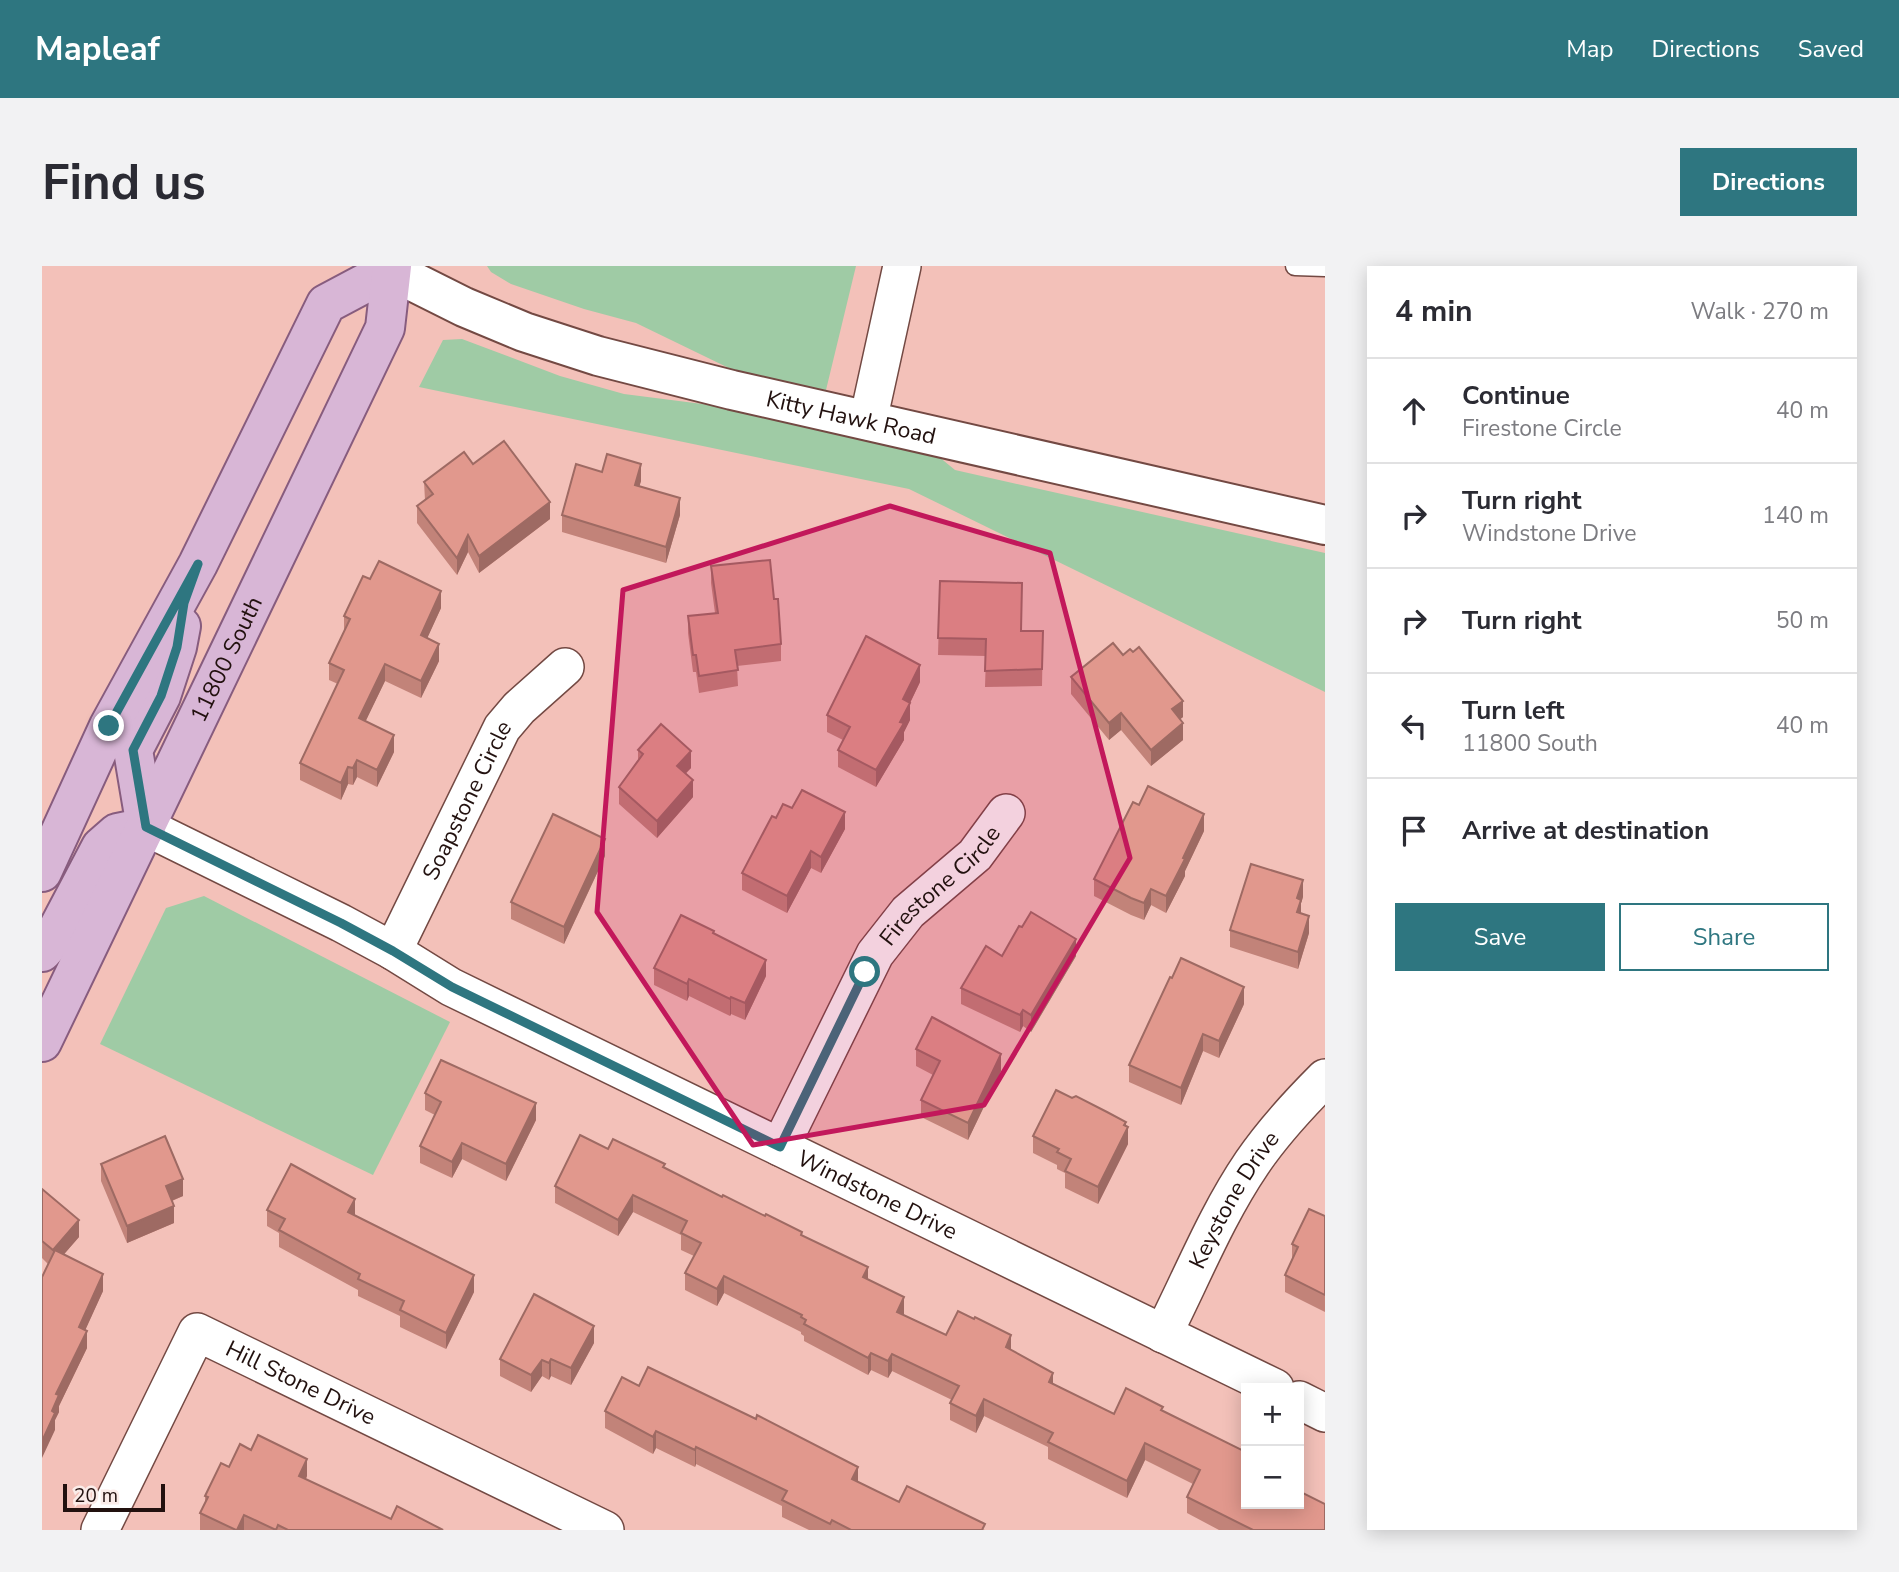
<!DOCTYPE html>
<meta charset="utf-8">
<style>
body{margin:0;font-family:"Nunito Sans",sans-serif;background:#f2f2f3;color:#2b2b33}
.controls{position:absolute;right:21px;bottom:21px;display:grid;overflow:hidden;border-radius:0px;box-shadow:0 4px 18px #0003}
.controls button{width:63px;height:63px;display:grid;place-items:center;padding:0;border:0;border-bottom:2px solid #e1e1e2;background:#fff;color:#2b2b33;font:35px sans-serif}
.scale{position:absolute;left:21px;bottom:18px;width:102px;box-sizing:border-box;padding-left:7px;border:4px solid #22110f;border-top:0;font-size:19px;line-height:24px;white-space:nowrap;color:#22110f;-webkit-text-stroke:5px #fbece9;paint-order:stroke}
.stop{position:absolute;width:21px;height:21px;margin:-16px;border:5px solid #2e7680;border-radius:50%;background:#fff}
.stop.end{background:#2e7680;border-color:#fff;box-shadow:0 2px 7px #0008}
.list{margin:0;padding:0;list-style:none}
h2{display:flex;justify-content:space-between;align-items:center;height:91px;margin:0;padding:0 28px;font-size:30px}
h2 small{font-size:23px;font-weight:400;color:#7c7c81}
.list li{display:grid;grid-template-columns:46px 1fr auto;gap:21px;align-items:center;box-sizing:border-box;height:105px;padding:0 28px;border-top:2px solid #e1e1e2}
.list b{display:block;font-size:26px;white-space:nowrap}
.list p{margin:0;font-size:23px;white-space:nowrap;color:#7c7c81}
.list em{font-size:23px;font-style:normal;color:#7c7c81}
.actions{display:flex;gap:14px;padding:21px 28px}
.actions a{flex:1;padding:16px 0;border:2px solid #2e7680;border-radius:0px;text-align:center;font-size:24px;color:#2e7680}
.actions .main{background:#2e7680;color:#fff}
.icon{flex:none;width:38px;height:38px;fill:none;stroke:currentColor;stroke-width:2;stroke-linecap:round;stroke-linejoin:round}
.map{position:relative;flex:none;width:1283px;height:1264px;overflow:hidden;border-radius:0px}
header{display:flex;align-items:center;gap:42px;box-sizing:border-box;height:98px;padding:0 35px;background:#2e7680;color:#fff}
header strong{font-size:33px}
nav{display:flex;gap:38px;margin-inline-start:auto;font-size:24px}
.intro{display:flex;align-items:center;justify-content:space-between;box-sizing:border-box;height:168px;padding:0 42px}
h1{margin:0;font-size:49px}
.button{padding:18px 32px;border-radius:0px;background:#2e7680;color:#fff;font-size:24px;font-weight:700}
main{display:flex;gap:42px;padding:0 42px}
aside{flex:1;background:#fff;border-radius:0px;box-shadow:0 4px 18px #0003}
.map>svg:first-child{display:block}
</style>
<header>
<strong>Mapleaf</strong>
<nav><a>Map</a><a>Directions</a><a>Saved</a></nav>
</header>
<div class="intro"><h1>Find us</h1><a class="button">Directions</a></div>
<main>
<div class="map">
<svg width="1283" height="1264" viewBox="0 0 1283 1264">
<rect width="100%" height="100%" fill="#f3c1b9"/>
<g fill="#9fcba5">
<path d="M 445,0 L 814,0 L 784,124 L 695,106 L 594,57 L 542,43 L 469,18 L 449,6 Z"/>
<path d="M 420,73 L 518,110 L 582,128 L 684,141 L 896,190 L 913,204 L 1283,287 L 1283,426 L 867,223 L 377,121 L 401,74 Z"/>
<path d="M 162,630 L 408,756 L 331,909 L 58,778 L 124,642 Z"/>
</g>
<g fill="none" stroke-linecap="round" stroke-linejoin="round">
<defs>
<path id="service" d="M 1253,0 L 1283,1"/>
<g id="minor">
<path d="M 826,155 L 860,0"/>
<path id="s1" d="M 104,561 L 299,657 L 351,685 L 409,721 L 1233,1122"/>
<path id="s2" d="M 351,685 L 460,462 L 477,442 L 523,401"/>
<path id="s3" d="M 738,881 L 833,688 L 866,646 L 933,589 L 964,547"/>
<path id="s4" d="M 1121,1068 C 1150,1011 1174,950 1210,897 C 1231,866 1257,838 1283,812"/>
<path d="M 1257,1134 L 1283,1147"/>
<path id="s5" d="M 58,1264 L 155,1066 L 563,1264"/>
</g>
<g id="tertiary">
<path id="s6" d="M 348,4 L 422,41 L 482,66 L 556,90 L 690,124 L 1283,259"/>
</g>
<g id="primary">
<path d="M 104,561 L 91,484 L 119,430 L 135,381 L 139,360"/>
<path d="M 0,606 L 67,460 L 156,298 L 284,38 L 348,4"/>
<path d="M 0,686 L 9,676 L 59,581 L 75,567 L 104,561"/>
<path id="s7" d="M 0,776 L 343,62 L 350,0"/>
</g>
</defs>
<use href="#service" stroke="#734943" stroke-width="21"/>
<use href="#minor" stroke="#734943" stroke-width="40"/>
<use href="#tertiary" stroke="#734943" stroke-width="42"/>
<use href="#primary" stroke="#875c7e" stroke-width="42"/>
<use href="#service" stroke="#fff" stroke-width="18"/>
<use href="#minor" stroke="#fff" stroke-width="37"/>
<use href="#tertiary" stroke="#fff" stroke-width="38"/>
<use href="#primary" stroke="#d8b6d6" stroke-width="38"/>
</g>
<g fill="#c28379">
<path d="M 431,198 L 508,253 L 437,307 L 426,286 L 415,309 L 375,257 L 375,240 L 383,234 L 382,216 Z"/>
<path d="M 560,206 L 599,215 L 597,220 L 638,249 L 624,297 L 520,266 L 520,249 Z"/>
<path d="M 669,300 L 732,333 L 739,378 L 739,395 L 695,400 L 696,420 L 657,427 L 654,406 L 651,406 L 646,367 L 646,350 L 673,347 L 669,317 Z"/>
<path d="M 898,315 L 980,365 L 1001,365 L 1000,420 L 943,421 L 944,390 L 896,389 Z"/>
<path d="M 399,342 L 385,372 L 397,395 L 379,432 L 343,415 L 323,456 L 352,486 L 335,521 L 315,511 L 311,519 L 306,518 L 299,534 L 258,514 L 258,497 L 296,418 L 287,414 L 287,397 L 302,365 L 302,350 Z"/>
<path d="M 1081,389 L 1141,451 L 1138,453 L 1141,474 L 1109,500 L 1079,464 L 1067,474 L 1029,428 L 1029,411 Z"/>
<path d="M 878,416 L 868,437 L 868,454 L 862,466 L 862,474 L 834,521 L 796,501 L 796,484 L 801,474 L 785,466 L 785,449 Z"/>
<path d="M 596,484 L 649,502 L 643,507 L 651,531 L 615,572 L 577,538 L 577,521 L 596,494 Z"/>
<path d="M 750,542 L 803,563 L 779,607 L 769,602 L 745,647 L 700,624 L 700,607 L 734,552 Z"/>
<path d="M 1162,565 L 1143,605 L 1143,610 L 1124,647 L 1109,639 L 1102,654 L 1089,649 L 1052,630 L 1052,613 Z"/>
<path d="M 563,590 L 522,678 L 469,653 L 469,636 Z"/>
<path d="M 1261,631 L 1259,637 L 1259,647 L 1267,667 L 1256,703 L 1188,681 L 1188,664 Z"/>
<path d="M 672,668 L 724,710 L 703,754 L 689,748 L 688,750 L 647,730 L 645,735 L 612,719 L 612,702 Z"/>
<path d="M 960,690 L 1034,690 L 989,766 L 981,760 L 978,766 L 919,738 L 919,722 Z"/>
<path d="M 1202,738 L 1177,792 L 1161,785 L 1139,839 L 1087,816 L 1087,799 Z"/>
<path d="M 874,783 L 959,805 L 926,874 L 879,851 L 879,834 L 891,809 L 874,800 Z"/>
<path d="M 383,827 L 494,854 L 464,915 L 420,893 L 410,912 L 378,897 L 378,880 L 393,849 L 383,844 Z"/>
<path d="M 1084,860 L 1086,878 L 1056,938 L 1023,922 L 1023,907 L 1015,903 L 1015,899 L 991,887 L 991,870 Z"/>
<path d="M 566,883 L 623,902 L 680,931 L 760,970 L 826,1014 L 862,1049 L 904,1069 L 969,1084 L 1011,1118 L 1072,1148 L 1121,1145 L 1283,1264 L 1177,1264 L 1145,1247 L 1145,1231 L 1151,1218 L 1103,1194 L 1085,1232 L 1006,1193 L 1006,1181 L 942,1150 L 934,1167 L 908,1154 L 908,1137 L 910,1134 L 850,1105 L 846,1112 L 829,1104 L 826,1109 L 762,1075 L 762,1070 L 759,1068 L 759,1066 L 682,1027 L 675,1040 L 643,1024 L 643,1007 L 652,990 L 639,984 L 639,969 L 591,946 L 576,970 L 513,937 L 513,920 Z"/>
<path d="M 59,898 L 141,930 L 130,935 L 132,957 L 85,977 L 59,915 Z"/>
<path d="M 0,923 L 37,971 L 22,988 L 61,1025 L 43,1064 L 45,1082 L 17,1140 L 17,1146 L 13,1154 L 13,1164 L 6,998 L 0,992 Z"/>
<path d="M 225,944 L 313,950 L 432,1026 L 404,1083 L 358,1061 L 358,1050 L 316,1030 L 316,1024 L 237,981 L 237,967 L 225,960 Z"/>
<path d="M 1283,950 L 1283,1046 L 1243,1026 L 1243,1009 L 1250,993 L 1250,978 Z"/>
<path d="M 552,1077 L 529,1119 L 509,1110 L 507,1114 L 500,1110 L 489,1126 L 458,1110 L 458,1093 Z"/>
<path d="M 597,1120 L 816,1216 L 857,1236 L 943,1264 L 767,1264 L 740,1251 L 740,1240 L 654,1198 L 653,1201 L 614,1182 L 611,1188 L 563,1162 L 563,1145 Z"/>
<path d="M 265,1210 L 264,1213 L 349,1253 L 401,1264 L 158,1264 L 158,1247 L 163,1238 L 163,1230 Z"/>
</g>
<g fill="#9e6a63">
<path d="M 599,198 L 599,215 L 593,236 L 593,219 Z"/>
<path d="M 638,232 L 638,249 L 624,297 L 624,281 Z"/>
<path d="M 508,236 L 508,253 L 437,307 L 437,290 Z"/>
<path d="M 426,269 L 426,286 L 415,309 L 415,292 Z"/>
<path d="M 399,325 L 399,342 L 379,386 L 379,369 Z"/>
<path d="M 397,378 L 397,395 L 379,432 L 379,415 Z"/>
<path d="M 343,398 L 343,415 L 317,469 L 317,452 Z"/>
<path d="M 878,399 L 878,416 L 868,437 L 868,454 L 862,466 L 862,474 L 834,521 L 834,504 L 858,456 L 861,433 Z"/>
<path d="M 1141,435 L 1141,451 L 1130,460 L 1130,443 Z"/>
<path d="M 1079,447 L 1079,464 L 1067,474 L 1067,457 Z"/>
<path d="M 1141,457 L 1141,474 L 1109,500 L 1109,484 Z"/>
<path d="M 352,469 L 352,486 L 335,521 L 335,504 Z"/>
<path d="M 649,485 L 649,502 L 635,517 L 635,500 Z"/>
<path d="M 315,494 L 315,511 L 311,519 L 311,502 Z"/>
<path d="M 306,501 L 306,518 L 299,534 L 299,517 Z"/>
<path d="M 651,514 L 651,531 L 615,572 L 615,555 Z"/>
<path d="M 803,546 L 803,563 L 779,607 L 779,591 Z"/>
<path d="M 1162,548 L 1162,565 L 1143,605 L 1143,610 L 1124,647 L 1124,630 L 1141,592 Z"/>
<path d="M 563,573 L 563,590 L 522,678 L 522,661 Z"/>
<path d="M 769,585 L 769,602 L 745,647 L 745,630 Z"/>
<path d="M 1261,614 L 1261,631 L 1259,637 L 1259,651 L 1255,663 L 1255,632 Z"/>
<path d="M 1109,623 L 1109,639 L 1102,654 L 1102,637 Z"/>
<path d="M 1267,650 L 1267,667 L 1256,703 L 1256,686 Z"/>
<path d="M 1034,673 L 1034,690 L 989,766 L 989,749 Z"/>
<path d="M 724,694 L 724,710 L 703,754 L 703,737 Z"/>
<path d="M 647,713 L 647,730 L 645,735 L 645,718 Z"/>
<path d="M 1202,721 L 1202,738 L 1177,792 L 1177,775 Z"/>
<path d="M 689,731 L 689,748 L 688,750 L 688,733 Z"/>
<path d="M 981,744 L 981,760 L 978,766 L 978,749 Z"/>
<path d="M 1161,768 L 1161,785 L 1139,839 L 1139,822 Z"/>
<path d="M 959,788 L 959,805 L 926,874 L 926,857 Z"/>
<path d="M 494,837 L 494,854 L 464,915 L 464,898 Z"/>
<path d="M 1084,856 L 1084,866 L 1086,861 L 1086,878 L 1056,938 L 1056,921 Z"/>
<path d="M 420,877 L 420,893 L 410,912 L 410,896 Z"/>
<path d="M 141,913 L 141,930 L 124,937 L 124,920 Z"/>
<path d="M 591,929 L 591,946 L 576,970 L 576,954 Z"/>
<path d="M 313,933 L 313,950 L 306,946 Z"/>
<path d="M 132,940 L 132,957 L 85,977 L 85,960 Z"/>
<path d="M 37,954 L 37,971 L 11,1001 L 11,984 Z"/>
<path d="M 826,1001 L 826,1018 L 821,1011 Z"/>
<path d="M 61,1008 L 61,1025 L 37,1078 L 37,1061 Z"/>
<path d="M 432,1009 L 432,1026 L 404,1083 L 404,1067 Z"/>
<path d="M 682,1010 L 682,1027 L 675,1040 L 675,1023 Z"/>
<path d="M 862,1031 L 862,1048 L 855,1063 L 855,1046 Z"/>
<path d="M 552,1060 L 552,1077 L 529,1119 L 529,1102 Z"/>
<path d="M 45,1065 L 45,1082 L 17,1140 L 17,1146 L 13,1154 L 13,1164 L 0,1192 L 0,1175 L 14,1128 Z"/>
<path d="M 969,1069 L 969,1086 L 964,1081 Z"/>
<path d="M 829,1087 L 829,1104 L 826,1109 L 826,1092 Z"/>
<path d="M 850,1088 L 850,1105 L 846,1112 L 846,1095 Z"/>
<path d="M 509,1093 L 509,1110 L 507,1114 L 507,1097 Z"/>
<path d="M 500,1094 L 500,1110 L 489,1126 L 489,1109 Z"/>
<path d="M 1011,1107 L 1011,1124 L 1007,1116 Z"/>
<path d="M 942,1133 L 942,1150 L 934,1167 L 934,1150 Z"/>
<path d="M 614,1165 L 614,1182 L 611,1188 L 611,1171 Z"/>
<path d="M 1103,1177 L 1103,1194 L 1085,1232 L 1085,1215 Z"/>
<path d="M 654,1181 L 654,1198 L 653,1201 L 653,1184 Z"/>
<path d="M 265,1193 L 265,1210 L 257,1227 L 257,1210 Z"/>
<path d="M 816,1201 L 816,1218 L 810,1213 Z"/>
<path d="M 202,1249 L 202,1264 L 195,1264 Z"/>
</g>
<g fill="#e1988d" stroke="#9e6a63" stroke-width="2">
<path d="M 462,175 L 508,236 L 437,290 L 426,269 L 415,292 L 375,240 L 391,228 L 382,216 L 422,186 L 431,198 Z"/>
<path d="M 565,188 L 599,198 L 593,219 L 638,232 L 624,281 L 520,249 L 534,198 L 560,206 Z"/>
<path d="M 728,294 L 732,333 L 736,333 L 739,378 L 693,384 L 696,404 L 657,410 L 654,389 L 651,389 L 646,350 L 676,347 L 669,300 Z"/>
<path d="M 337,295 L 399,325 L 379,369 L 397,378 L 379,415 L 343,398 L 317,452 L 352,469 L 335,504 L 315,494 L 311,502 L 306,501 L 299,517 L 258,497 L 302,404 L 287,397 L 308,353 L 302,350 L 321,310 L 328,313 Z"/>
<path d="M 898,315 L 980,317 L 979,365 L 1001,365 L 1000,403 L 943,405 L 944,373 L 896,372 Z"/>
<path d="M 824,370 L 878,399 L 861,433 L 868,437 L 858,456 L 862,457 L 834,504 L 796,484 L 808,461 L 785,449 Z"/>
<path d="M 1071,377 L 1081,389 L 1088,383 L 1091,386 L 1097,381 L 1141,435 L 1130,443 L 1141,457 L 1109,484 L 1079,447 L 1067,457 L 1029,411 Z"/>
<path d="M 619,458 L 649,485 L 635,500 L 651,514 L 615,555 L 577,521 L 601,488 L 596,484 Z"/>
<path d="M 1106,520 L 1162,548 L 1141,592 L 1143,593 L 1124,630 L 1109,623 L 1102,637 L 1089,632 L 1052,613 L 1091,536 L 1097,539 Z"/>
<path d="M 760,524 L 803,546 L 779,591 L 769,585 L 745,630 L 700,607 L 730,550 L 734,552 L 741,538 L 750,542 Z"/>
<path d="M 511,548 L 563,573 L 522,661 L 469,636 Z"/>
<path d="M 1209,598 L 1261,614 L 1255,632 L 1259,634 L 1255,646 L 1267,650 L 1256,686 L 1188,664 Z"/>
<path d="M 989,646 L 1034,673 L 989,749 L 981,744 L 978,749 L 919,722 L 944,680 L 960,690 L 977,660 L 980,661 Z"/>
<path d="M 639,649 L 672,665 L 671,667 L 724,694 L 703,737 L 689,731 L 688,733 L 647,713 L 645,718 L 612,702 Z"/>
<path d="M 1139,692 L 1202,721 L 1177,775 L 1161,768 L 1139,822 L 1087,799 L 1128,711 L 1130,712 Z"/>
<path d="M 890,751 L 959,788 L 926,857 L 879,834 L 898,795 L 874,783 Z"/>
<path d="M 399,794 L 494,837 L 464,898 L 420,877 L 410,896 L 378,880 L 399,836 L 383,827 Z"/>
<path d="M 1014,824 L 1030,832 L 1034,830 L 1065,846 L 1084,856 L 1082,859 L 1086,861 L 1056,921 L 1023,905 L 1029,893 L 1015,886 L 1017,883 L 991,870 Z"/>
<path d="M 538,869 L 566,883 L 571,873 L 623,898 L 621,901 L 680,931 L 681,929 L 723,950 L 724,948 L 760,966 L 759,969 L 826,1001 L 821,1011 L 862,1031 L 855,1046 L 904,1069 L 916,1045 L 932,1053 L 933,1051 L 969,1069 L 964,1081 L 1011,1107 L 1007,1116 L 1072,1148 L 1084,1122 L 1121,1141 L 1119,1144 L 1204,1186 L 1204,1238 L 1257,1238 L 1257,1225 L 1283,1238 L 1283,1264 L 1211,1264 L 1145,1231 L 1158,1204 L 1103,1177 L 1085,1215 L 1006,1176 L 1011,1167 L 942,1133 L 934,1150 L 908,1137 L 917,1120 L 850,1088 L 846,1095 L 829,1087 L 826,1092 L 762,1058 L 764,1054 L 759,1051 L 760,1049 L 682,1010 L 675,1023 L 643,1007 L 659,977 L 639,967 L 645,955 L 591,929 L 576,954 L 513,920 Z"/>
<path d="M 123,870 L 141,913 L 124,920 L 132,940 L 85,960 L 59,898 Z"/>
<path d="M 249,898 L 313,933 L 306,946 L 432,1009 L 404,1067 L 358,1044 L 362,1035 L 316,1013 L 318,1008 L 237,964 L 243,953 L 225,944 Z"/>
<path d="M 0,923 L 37,954 L 11,984 L 0,975 Z"/>
<path d="M 1267,943 L 1283,950 L 1283,1029 L 1243,1009 L 1256,981 L 1250,978 Z"/>
<path d="M 13,984 L 61,1008 L 37,1061 L 45,1065 L 14,1128 L 17,1129 L 10,1145 L 13,1147 L 0,1175 L 0,1011 Z"/>
<path d="M 492,1028 L 552,1060 L 529,1102 L 509,1093 L 507,1097 L 500,1094 L 489,1109 L 458,1093 Z"/>
<path d="M 606,1101 L 714,1153 L 715,1149 L 816,1201 L 810,1213 L 857,1236 L 865,1220 L 943,1258 L 940,1264 L 809,1264 L 790,1254 L 788,1258 L 740,1234 L 745,1225 L 654,1181 L 653,1184 L 614,1165 L 611,1171 L 563,1145 L 580,1111 L 597,1120 Z"/>
<path d="M 216,1169 L 265,1193 L 257,1210 L 349,1253 L 355,1240 L 401,1264 L 246,1264 L 236,1259 L 234,1264 L 202,1249 L 195,1264 L 194,1264 L 158,1247 L 166,1231 L 163,1230 L 179,1197 L 187,1201 L 198,1178 L 209,1184 Z"/>
</g>
<g fill="none" stroke-linecap="round" stroke-linejoin="round">
<path stroke="#2e7680" stroke-width="9" d="M 67,460 L 156,298 L 142,337 L 135,381 L 119,430 L 91,484 L 104,561 L 299,657 L 351,685 L 410,721 L 738,881 L 823,706"/>
</g>
<path fill="#c2185b" fill-opacity="0.2" stroke="#c2185b" stroke-width="5" stroke-linejoin="round" d="M 848,240 L 1008,287 L 1088,592 L 942,839 L 711,879 L 555,646 L 581,324 Z"/>
<g text-anchor="middle" dominant-baseline="central" stroke-width="5" stroke-linejoin="round" paint-order="stroke">
<g font-size="23" fill="#22110f" stroke="#fbece9">
<text stroke="none"><textPath href="#s6" startOffset="486">Kitty Hawk Road</textPath></text>
<text stroke="none"><textPath href="#s7" startOffset="425">11800 South</textPath></text>
<text stroke="none"><textPath href="#s2" startOffset="168">Soapstone Circle</textPath></text>
<text stroke="none"><textPath href="#s3" startOffset="310">Firestone Circle</textPath></text>
<text stroke="none"><textPath href="#s1" startOffset="819">Windstone Drive</textPath></text>
<text stroke="none"><textPath href="#s4" startOffset="152">Keystone Drive</textPath></text>
<text stroke="none"><textPath href="#s5" startOffset="336">Hill Stone Drive</textPath></text>
</g>
</g>
</svg>
<div class="controls">
<button>+</button>
<button>−</button>
</div>
<div class="scale">20 m</div>
<div class="stop" style="left:823px;top:706px"></div>
<div class="stop end" style="left:67px;top:460px"></div>
</div>
<aside>
<h2>4 min<small>Walk · 270 m</small></h2>
<ul class="list">
<li><svg class="icon" aria-label="ahead" viewBox="0 0 24 24"><path d="M12 20V5M6 11l6-6 6 6"/></svg><div><b>Continue</b><p>Firestone Circle</p></div><em>40 m</em></li>
<li><svg class="icon" aria-label="right" viewBox="0 0 24 24"><path d="M7 20v-9h11M14 6l5 5-5 5"/></svg><div><b>Turn right</b><p>Windstone Drive</p></div><em>140 m</em></li>
<li><svg class="icon" aria-label="right" viewBox="0 0 24 24"><path d="M7 20v-9h11M14 6l5 5-5 5"/></svg><div><b>Turn right</b></div><em>50 m</em></li>
<li><svg class="icon" aria-label="left" viewBox="0 0 24 24"><path d="M17 20v-9H6M10 6l-5 5 5 5"/></svg><div><b>Turn left</b><p>11800 South</p></div><em>40 m</em></li>
<li><svg class="icon" aria-label="arrive" viewBox="0 0 24 24"><path d="M6 21V4h12l-3 4 3 4H6"/></svg><div><b>Arrive at destination</b></div></li>
</ul>
<div class="actions"><a class="main">Save</a><a>Share</a></div>
</aside>
</main>
